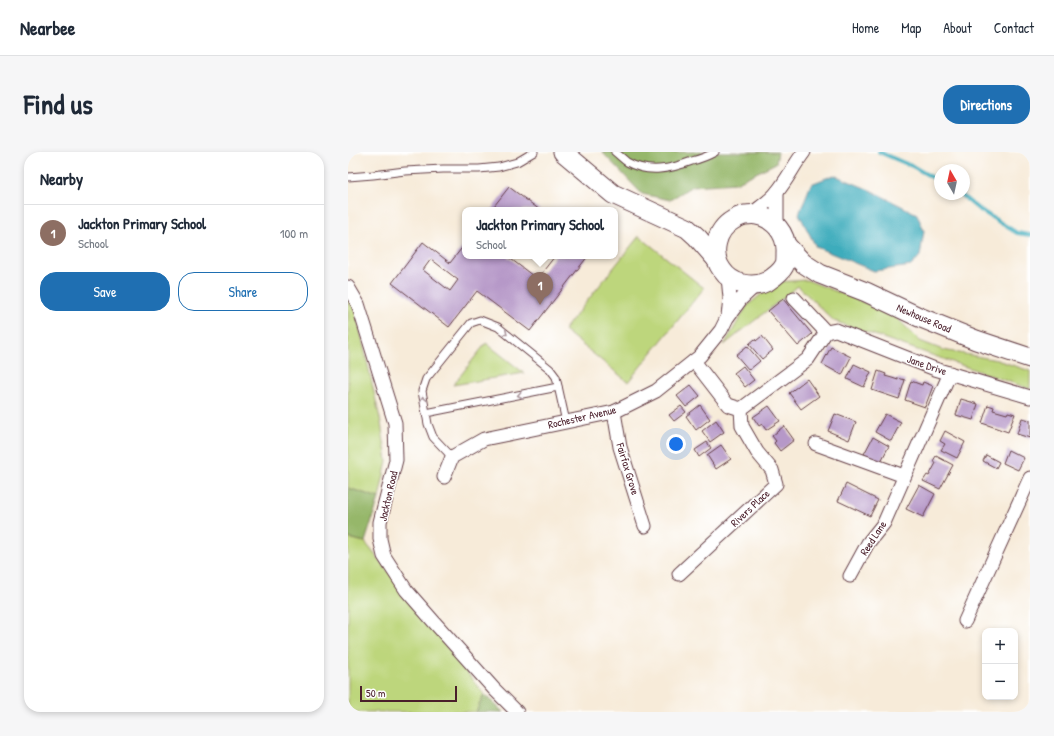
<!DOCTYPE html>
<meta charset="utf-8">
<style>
body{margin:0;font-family:"Patrick Hand",sans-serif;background:#f6f6f7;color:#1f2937}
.controls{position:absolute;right:12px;bottom:12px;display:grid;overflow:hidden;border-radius:8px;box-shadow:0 2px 6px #0003}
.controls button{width:36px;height:36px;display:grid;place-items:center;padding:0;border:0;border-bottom:1px solid #e0e1e3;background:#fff;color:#1f2937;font:20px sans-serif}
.compass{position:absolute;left:586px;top:12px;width:36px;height:36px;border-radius:50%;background:#fff;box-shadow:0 2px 6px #0003;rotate:351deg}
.scale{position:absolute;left:12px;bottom:10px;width:97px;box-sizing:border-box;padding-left:4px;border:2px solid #4a1f2b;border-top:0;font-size:11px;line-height:14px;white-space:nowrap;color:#4a1f2b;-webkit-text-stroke:3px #fff;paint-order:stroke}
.you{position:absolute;left:328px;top:292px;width:14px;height:14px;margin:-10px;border:3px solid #fff;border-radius:50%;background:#1a73e8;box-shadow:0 0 0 6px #1a73e833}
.badge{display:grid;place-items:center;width:26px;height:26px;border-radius:50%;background:#1f6fb2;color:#fff;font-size:13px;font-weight:700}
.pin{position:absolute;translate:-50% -33px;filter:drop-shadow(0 1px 2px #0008)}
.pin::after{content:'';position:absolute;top:21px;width:14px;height:12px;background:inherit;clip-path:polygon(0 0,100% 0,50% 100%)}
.popup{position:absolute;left:114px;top:55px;width:156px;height:52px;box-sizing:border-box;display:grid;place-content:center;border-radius:8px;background:#fff;filter:drop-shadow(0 1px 3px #0005);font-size:13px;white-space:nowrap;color:#747a83}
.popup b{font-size:15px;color:#1f2937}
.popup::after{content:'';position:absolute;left:50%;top:100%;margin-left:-8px;border:8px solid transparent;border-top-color:#fff}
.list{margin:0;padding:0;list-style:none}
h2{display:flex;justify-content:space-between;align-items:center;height:52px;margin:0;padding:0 16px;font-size:17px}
h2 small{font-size:13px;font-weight:400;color:#747a83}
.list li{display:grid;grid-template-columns:26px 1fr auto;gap:12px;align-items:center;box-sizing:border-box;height:56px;padding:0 16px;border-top:1px solid #e0e1e3}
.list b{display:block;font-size:15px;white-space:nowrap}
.list p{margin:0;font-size:13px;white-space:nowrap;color:#747a83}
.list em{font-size:13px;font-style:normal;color:#747a83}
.actions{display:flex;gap:8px;padding:12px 16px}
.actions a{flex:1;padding:9px 0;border:1px solid #1f6fb2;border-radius:16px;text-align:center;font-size:14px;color:#1f6fb2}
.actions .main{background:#1f6fb2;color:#fff}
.map{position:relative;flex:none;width:682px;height:560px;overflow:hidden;border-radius:16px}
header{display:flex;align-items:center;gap:24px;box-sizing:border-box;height:56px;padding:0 20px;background:#fff;border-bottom:1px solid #e0e1e3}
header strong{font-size:19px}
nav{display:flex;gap:22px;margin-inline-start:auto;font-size:14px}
.intro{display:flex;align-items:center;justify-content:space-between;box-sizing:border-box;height:96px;padding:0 24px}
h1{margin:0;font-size:28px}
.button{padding:10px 18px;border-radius:16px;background:#1f6fb2;color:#fff;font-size:14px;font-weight:700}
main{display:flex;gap:24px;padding:0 24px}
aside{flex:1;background:#fff;border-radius:16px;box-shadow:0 2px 6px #0003}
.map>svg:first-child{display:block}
</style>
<header>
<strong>Nearbee</strong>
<nav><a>Home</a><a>Map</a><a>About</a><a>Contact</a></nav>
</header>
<div class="intro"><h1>Find us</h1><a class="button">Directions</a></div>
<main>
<aside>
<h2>Nearby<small></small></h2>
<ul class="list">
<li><span class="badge" style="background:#8d6e63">1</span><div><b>Jackton Primary School</b><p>School</p></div><em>100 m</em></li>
</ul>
<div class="actions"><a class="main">Save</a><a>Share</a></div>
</aside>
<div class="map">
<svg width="682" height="560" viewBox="0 0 682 560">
<rect width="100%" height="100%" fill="#fff"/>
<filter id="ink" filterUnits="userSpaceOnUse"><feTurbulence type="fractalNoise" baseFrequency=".025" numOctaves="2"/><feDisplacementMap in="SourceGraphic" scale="8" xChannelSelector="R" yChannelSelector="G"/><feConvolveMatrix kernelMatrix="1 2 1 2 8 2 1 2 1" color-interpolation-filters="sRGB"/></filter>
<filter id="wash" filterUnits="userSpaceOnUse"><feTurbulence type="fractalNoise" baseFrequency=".012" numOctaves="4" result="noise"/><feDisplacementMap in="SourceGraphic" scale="16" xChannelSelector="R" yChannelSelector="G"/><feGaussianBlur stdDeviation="0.9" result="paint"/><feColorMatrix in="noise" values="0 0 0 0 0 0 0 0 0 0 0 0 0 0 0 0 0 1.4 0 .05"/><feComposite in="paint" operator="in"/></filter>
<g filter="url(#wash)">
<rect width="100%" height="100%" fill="#f7ebd9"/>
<g fill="#bdd67b" stroke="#847a53">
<path d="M 291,84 L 356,136 L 280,230 L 216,178 Z"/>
<path d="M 459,128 L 545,162 L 572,189 L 595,198 L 649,208 L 682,219 L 682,237 L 486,169 L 450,134 L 376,193 L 399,154 L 428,130 Z"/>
<path d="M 0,146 L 7,156 L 33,271 L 39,309 L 31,346 L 0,336 Z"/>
<path d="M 138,191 L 176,221 L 105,233 Z"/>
<path d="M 0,386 L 17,390 L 136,542 L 128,560 L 0,560 Z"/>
</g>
<g fill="#96b76b" stroke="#706b4b">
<path d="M 254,0 L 430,0 L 428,11 L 388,31 L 344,34 L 322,48 L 294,42 Z"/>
<path d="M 0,336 L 31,346 L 17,390 L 0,386 Z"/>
<path d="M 136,542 L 155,560 L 128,560 Z"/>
</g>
<path fill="#3eacbc" stroke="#446674" d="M 486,23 L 522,38 L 569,62 L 576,79 L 572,104 L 563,114 L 526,119 L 468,95 L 451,62 L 463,32 Z"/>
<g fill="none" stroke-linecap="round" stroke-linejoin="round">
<g stroke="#3eacbc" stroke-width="4">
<path d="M 531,0 L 566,15 L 592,30"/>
<path d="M 612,42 L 629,56 L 669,81 L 682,83"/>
</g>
</g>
<g id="blocks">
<g fill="#b698c8" fill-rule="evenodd">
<path d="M 161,35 L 192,58 L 143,58 Z"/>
<path d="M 75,90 L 102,111 L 117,92 L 117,104 L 159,104 L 189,127 L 207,104 L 240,104 L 182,179 L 129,139 L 101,175 L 44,131 ZM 83,107 L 110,128 L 102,139 L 75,118 Z"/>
<path d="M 435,147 L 464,182 L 450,194 L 420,159 Z"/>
<path d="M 414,184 L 425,198 L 414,207 L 401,192 L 407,187 L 408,189 Z"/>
<path d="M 399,194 L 412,209 L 401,218 L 388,203 Z"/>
<path d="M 483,195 L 503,205 L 494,223 L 474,212 Z"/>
<path d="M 506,212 L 523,220 L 516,235 L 499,227 Z"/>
<path d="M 395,214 L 406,228 L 397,235 L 386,221 Z"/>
<path d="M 530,219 L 538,222 L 537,224 L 544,226 L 550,228 L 550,226 L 557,228 L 551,247 L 524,238 Z"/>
<path d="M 459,227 L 471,244 L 453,257 L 441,241 Z"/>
<path d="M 563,229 L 574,233 L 575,230 L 585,234 L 577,255 L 557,248 Z"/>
<path d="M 343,233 L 352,244 L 338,255 L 329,244 Z"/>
<path d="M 613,247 L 630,252 L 625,268 L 608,263 Z"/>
<path d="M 352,253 L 362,267 L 348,278 L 338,264 Z"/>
<path d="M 640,253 L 646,255 L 645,258 L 659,262 L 660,260 L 667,262 L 660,280 L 634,271 Z"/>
<path d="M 333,254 L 338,260 L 326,269 L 321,263 Z"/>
<path d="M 421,254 L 432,269 L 418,278 L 414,272 L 411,274 L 405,265 Z"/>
<path d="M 487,262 L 508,270 L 501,288 L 480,279 Z"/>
<path d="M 537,262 L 553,270 L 543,289 L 527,280 Z"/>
<path d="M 674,266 L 682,268 L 682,286 L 669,282 Z"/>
<path d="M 368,268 L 376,280 L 362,290 L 354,279 Z"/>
<path d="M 436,274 L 446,288 L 432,299 L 426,291 L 428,289 L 424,284 Z"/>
<path d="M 597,279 L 617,290 L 609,306 L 593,298 L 597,292 L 592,289 Z"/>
<path d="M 525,285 L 541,294 L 532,311 L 516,302 Z"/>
<path d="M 359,290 L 363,296 L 351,305 L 347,298 Z"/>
<path d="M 373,293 L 383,307 L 368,317 L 359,303 Z"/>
<path d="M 660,298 L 676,306 L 670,318 L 655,311 Z"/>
<path d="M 638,303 L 651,310 L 648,316 L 635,309 Z"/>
<path d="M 588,304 L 605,313 L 592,337 L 575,329 L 579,323 L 581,324 L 588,311 L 585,309 Z"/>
<path d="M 498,332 L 530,348 L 522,364 L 490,349 Z"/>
<path d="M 571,333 L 587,342 L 575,365 L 558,357 Z"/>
</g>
</g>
</g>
<g filter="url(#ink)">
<use href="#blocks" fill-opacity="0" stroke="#643e45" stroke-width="1"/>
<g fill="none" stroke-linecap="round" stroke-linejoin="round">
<defs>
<g id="lane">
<path d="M 267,0 C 271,3 275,7 279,10 C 300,22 323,17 344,9 C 352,7 360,4 367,0"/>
<path d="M 0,25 L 25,23 L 57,19 L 95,17 L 131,17 L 151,15 L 169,10 L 186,0"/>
<path d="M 78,261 L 210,235"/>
<path d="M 104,305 L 85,285 L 80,272 L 74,239 L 78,227 L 123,171 L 132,168 L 150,175 L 202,217 L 208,225 L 218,270"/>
</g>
<g id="street">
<path d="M 402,63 C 411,56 422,49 429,40 C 439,28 446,13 456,0"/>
<path d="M 429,73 L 429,40"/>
<path d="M 0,135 L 10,152 L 47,271 L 48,308 L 32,370 L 32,387 L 36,404 L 58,438 L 86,470 L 146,537 L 169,560"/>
<path d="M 446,146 L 478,180"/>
<path d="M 380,164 L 382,146 L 380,125"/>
<path d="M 346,209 L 380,253 L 393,257 L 460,207 L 478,180 L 488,178 L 587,217 L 682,245"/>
<path d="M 266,260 L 272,295 L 297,374"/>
<path d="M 468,292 L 556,324"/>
<path d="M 96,325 L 104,305 L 136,287 L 266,260 L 308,239 L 352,204 L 373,178 L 379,166 L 393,147 L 409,132"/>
<path d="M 331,422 L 428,332 L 424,318 L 409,300 L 394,274 L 393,257"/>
<path d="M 502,424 L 520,391 L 536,371 L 602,221"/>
<path d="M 617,469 L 682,326"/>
</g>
<g id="secondary">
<path d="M 215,0 L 265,42 L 339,76 L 349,85 L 369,108"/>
<path d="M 396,63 C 400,63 405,62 408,63 C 426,66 439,82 438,100 C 438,104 438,111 436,114 C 433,120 426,125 420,129 C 405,137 384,133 374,118 C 362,102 368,78 385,68 C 388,66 393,64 396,63 Z"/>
<path d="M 439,94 L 455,111 L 472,122 L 518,140 L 571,165 L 628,188 L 682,206"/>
</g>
</defs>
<use href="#lane" stroke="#643e45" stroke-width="9"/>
<use href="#street" stroke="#643e45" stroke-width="15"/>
<use href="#secondary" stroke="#643e45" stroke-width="21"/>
<use href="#lane" stroke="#fff" stroke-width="7"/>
<use href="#street" stroke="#fff" stroke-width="13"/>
<use href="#secondary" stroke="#fff" stroke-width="19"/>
</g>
<defs><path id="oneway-chevron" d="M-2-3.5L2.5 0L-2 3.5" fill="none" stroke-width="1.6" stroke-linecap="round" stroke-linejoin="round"/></defs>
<g stroke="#ae9aa0">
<use href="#oneway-chevron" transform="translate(157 181) rotate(39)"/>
<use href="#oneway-chevron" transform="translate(172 243) rotate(169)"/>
<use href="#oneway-chevron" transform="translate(75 247) rotate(-101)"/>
</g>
</g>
<g text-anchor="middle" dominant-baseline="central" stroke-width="3" stroke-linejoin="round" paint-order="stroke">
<g font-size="11" fill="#4a1f2b" stroke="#fff">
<text transform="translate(576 166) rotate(23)">Newhouse Road</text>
<text transform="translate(579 213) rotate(19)">Jane Drive</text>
<text transform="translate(234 265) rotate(-13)">Rochester Avenue</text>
<text transform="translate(280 317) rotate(73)">Fairfax Grove</text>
<text transform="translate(40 344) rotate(-77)">Jackton Road</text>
<text transform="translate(402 356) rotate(-43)">Rivers Place</text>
<text transform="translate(525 386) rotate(-57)">Reed Lane</text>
</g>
</g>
</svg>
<div class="controls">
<button>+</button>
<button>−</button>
</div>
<svg class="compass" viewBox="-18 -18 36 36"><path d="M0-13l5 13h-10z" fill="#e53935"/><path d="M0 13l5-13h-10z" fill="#747a83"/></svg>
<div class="scale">50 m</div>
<div class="you"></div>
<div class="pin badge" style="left:192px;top:153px;background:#8d6e63">1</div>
<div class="popup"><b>Jackton Primary School</b>School</div>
</div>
</main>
